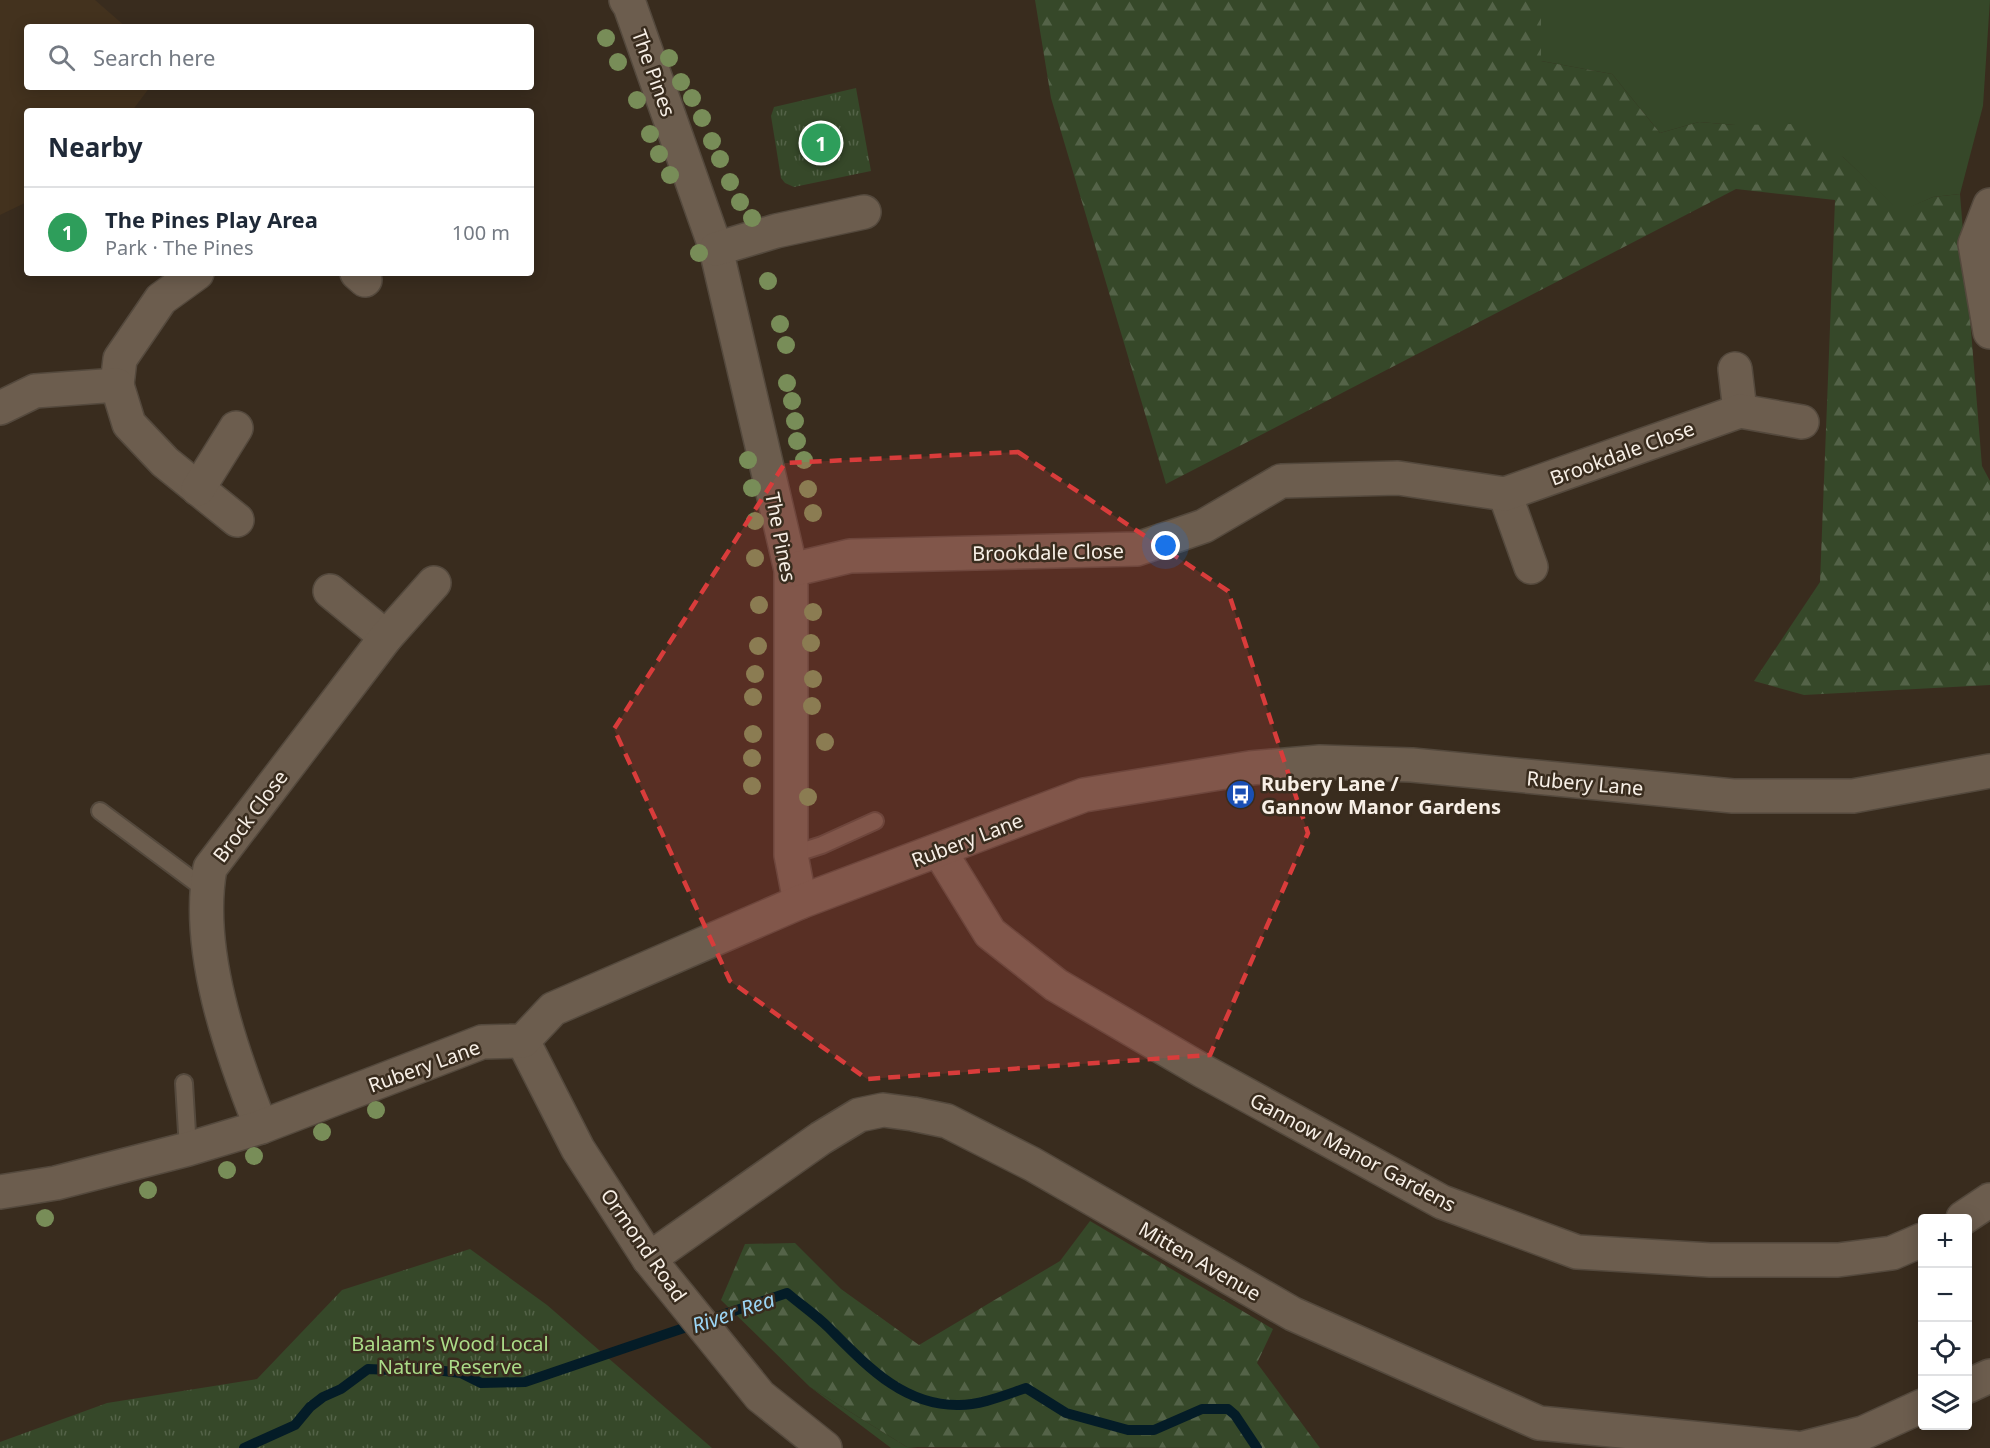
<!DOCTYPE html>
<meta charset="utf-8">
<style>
body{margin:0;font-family:"Noto Sans",sans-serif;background:#f2f2f3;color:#1f2937}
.controls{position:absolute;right:18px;bottom:18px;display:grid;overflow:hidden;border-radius:6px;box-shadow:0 3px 15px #0003}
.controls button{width:54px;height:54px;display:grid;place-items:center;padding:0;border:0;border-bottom:2px solid #e0e1e3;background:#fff;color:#1f2937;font:30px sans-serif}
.you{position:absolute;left:1166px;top:546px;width:21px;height:21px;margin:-15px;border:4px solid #fff;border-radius:50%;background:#1a73e8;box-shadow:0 0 0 9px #1a73e833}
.badge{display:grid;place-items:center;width:39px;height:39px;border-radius:50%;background:#7c3aed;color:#fff;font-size:20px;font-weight:700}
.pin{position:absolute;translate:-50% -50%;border:3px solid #fff;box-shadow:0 2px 6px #0006}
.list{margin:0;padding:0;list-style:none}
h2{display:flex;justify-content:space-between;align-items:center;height:78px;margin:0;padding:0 24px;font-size:26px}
h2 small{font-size:20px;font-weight:400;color:#747a83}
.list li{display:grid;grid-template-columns:39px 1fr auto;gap:18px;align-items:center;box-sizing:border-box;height:90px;padding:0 24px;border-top:2px solid #e0e1e3}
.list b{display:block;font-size:22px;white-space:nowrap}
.list p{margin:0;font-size:20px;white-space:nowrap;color:#747a83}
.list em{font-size:20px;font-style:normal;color:#747a83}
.icon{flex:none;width:33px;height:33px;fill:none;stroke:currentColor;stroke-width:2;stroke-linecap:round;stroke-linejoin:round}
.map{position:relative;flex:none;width:1990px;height:1448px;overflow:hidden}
.search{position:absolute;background:#fff;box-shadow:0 3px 15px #0003;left:24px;top:24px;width:510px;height:66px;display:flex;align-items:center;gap:15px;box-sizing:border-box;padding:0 21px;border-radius:6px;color:#747a83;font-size:22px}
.panel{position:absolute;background:#fff;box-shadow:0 3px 15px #0003;left:24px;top:108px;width:510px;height:168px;border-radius:6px}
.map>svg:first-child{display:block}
</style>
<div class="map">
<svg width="1990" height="1448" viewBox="0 0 1990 1448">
<defs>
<pattern id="forest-firs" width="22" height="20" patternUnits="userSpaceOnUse" patternTransform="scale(1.5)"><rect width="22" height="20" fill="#364829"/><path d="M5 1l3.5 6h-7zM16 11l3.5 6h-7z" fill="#546348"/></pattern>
<pattern id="park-tufts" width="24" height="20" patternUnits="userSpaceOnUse" patternTransform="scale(1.5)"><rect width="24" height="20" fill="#364829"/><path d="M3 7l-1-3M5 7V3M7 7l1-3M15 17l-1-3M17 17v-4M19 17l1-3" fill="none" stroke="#546348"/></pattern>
</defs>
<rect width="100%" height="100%" fill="#392c1e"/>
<path fill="#43321e" d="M 0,0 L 95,0 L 126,27 L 27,27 L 27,87 L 150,87 L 132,111 L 27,111 L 27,202 L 0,215 Z"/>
<g fill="#364829">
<path d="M 1541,0 L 1990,0 L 1983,106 L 1960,194 L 1933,197 L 1900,212 L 1843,157 L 1735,125 L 1699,122 L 1660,133 L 1612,74 L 1541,61 Z"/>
<path d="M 810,1387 L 907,1447 L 918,1448 L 891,1448 Z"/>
</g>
<g fill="url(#forest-firs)">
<path d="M 1035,0 L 1541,0 L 1541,61 L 1612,74 L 1660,133 L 1699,122 L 1735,125 L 1797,124 L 1843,157 L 1900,211 L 1933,197 L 1960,194 L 1982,466 L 1990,481 L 1990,685 L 1804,695 L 1754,681 L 1820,582 L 1835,200 L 1736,189 L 1166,484 L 1051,98 Z"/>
<path d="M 1090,1221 L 1273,1329 L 1257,1363 L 1320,1448 L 907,1447 L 810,1387 L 721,1300 L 745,1244 L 795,1243 L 841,1289 L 919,1345 L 1060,1261 Z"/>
</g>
<g fill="url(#park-tufts)">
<path d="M 856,88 L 871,171 L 794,187 L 785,183 L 781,178 L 771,116 L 774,107 Z"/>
<path d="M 470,1249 L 547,1305 L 712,1448 L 0,1448 L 0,1442 L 107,1403 L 257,1379 L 342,1290 Z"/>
</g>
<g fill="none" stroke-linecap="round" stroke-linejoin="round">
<path stroke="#041c27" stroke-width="10" d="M 244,1448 L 295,1425 L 310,1407 L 323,1397 L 341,1389 L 368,1369 L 391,1370 L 402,1366 L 461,1373 L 481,1383 L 525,1382 L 787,1293 C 801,1305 816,1315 829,1328 C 866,1365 903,1406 959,1405 C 981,1405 1005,1395 1026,1388 L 1066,1413 L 1128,1430 L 1154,1430 L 1202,1409 L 1228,1409 L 1235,1415 L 1257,1448"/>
<defs>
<g id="service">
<path d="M 100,811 L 206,890"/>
<path d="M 791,855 L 822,845 L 875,821"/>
<path d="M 184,1083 L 188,1149"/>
</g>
<g id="minor">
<path d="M 626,0 L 630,6 L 716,249 L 791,570 L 791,855 L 800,902"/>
<path d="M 1990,205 L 1975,244 L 1990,332"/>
<path d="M 716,249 L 776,231 L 864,212"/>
<path d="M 357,273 L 365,280"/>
<path d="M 1735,369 L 1740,411"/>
<path d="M 117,385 L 120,359 L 161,299 L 197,273"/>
<path d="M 0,408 L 35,391 L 117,385 L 129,424 L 165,462 L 237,520"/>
<path d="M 198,489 L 236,428"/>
<path d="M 1505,494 L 1531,567"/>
<path d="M 791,570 L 850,556 L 1137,549 L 1204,526 L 1281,481 L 1398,478 L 1505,494 L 1740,411 L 1802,422"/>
<path d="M 330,591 L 386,637"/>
<path d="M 939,850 L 990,933 L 1056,985 L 1203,1071 L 1442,1202 L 1577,1252 L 1710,1260 L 1838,1260 L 1892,1253 L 1922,1240"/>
<path d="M 261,1127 C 231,1051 195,950 210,868 L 386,637 L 434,583"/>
<path d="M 1963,1218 L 1990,1200"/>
<path d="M 649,1259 L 821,1138 L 859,1115 L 883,1110 L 913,1114 L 947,1121 L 1032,1164 L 1293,1314 L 1539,1423 L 1795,1448"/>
<path d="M 1968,1386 L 1990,1376"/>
<path d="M 1804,1448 L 1863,1433 L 1922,1406"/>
</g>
<g id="tertiary">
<path d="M 523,1041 L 578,1149 L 649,1259 L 760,1396 L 825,1448"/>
<path d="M 0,1192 L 56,1183 L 188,1149 L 261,1127 L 482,1042 L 523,1041 L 553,1009 L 800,902 L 1084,795 L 1250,768 L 1320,762 L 1412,765 L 1733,796 L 1853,796 L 1990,771"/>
</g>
</defs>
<use href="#service" stroke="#54493d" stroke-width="20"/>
<use href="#minor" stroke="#54493d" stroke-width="36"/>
<use href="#tertiary" stroke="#54493d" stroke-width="36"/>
<use href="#service" stroke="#6c5d4e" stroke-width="16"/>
<use href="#minor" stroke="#6c5d4e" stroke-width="33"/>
<use href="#tertiary" stroke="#6c5d4e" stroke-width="33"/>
</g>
<g fill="#788d58">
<circle cx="606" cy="38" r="9"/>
<circle cx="669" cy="58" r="9"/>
<circle cx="618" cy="62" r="9"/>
<circle cx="681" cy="82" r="9"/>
<circle cx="692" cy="98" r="9"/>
<circle cx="637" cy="100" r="9"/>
<circle cx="702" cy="118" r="9"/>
<circle cx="650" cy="134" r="9"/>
<circle cx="712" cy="141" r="9"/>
<circle cx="659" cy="154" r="9"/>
<circle cx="720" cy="159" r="9"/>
<circle cx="670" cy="175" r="9"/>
<circle cx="730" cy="182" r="9"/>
<circle cx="740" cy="202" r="9"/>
<circle cx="752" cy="218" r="9"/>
<circle cx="699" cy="253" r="9"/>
<circle cx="768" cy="281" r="9"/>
<circle cx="780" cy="324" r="9"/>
<circle cx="786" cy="345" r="9"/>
<circle cx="787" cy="383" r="9"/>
<circle cx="792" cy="401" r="9"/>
<circle cx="795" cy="421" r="9"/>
<circle cx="797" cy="441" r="9"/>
<circle cx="748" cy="460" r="9"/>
<circle cx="804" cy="460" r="9"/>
<circle cx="752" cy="488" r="9"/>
<circle cx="808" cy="489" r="9"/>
<circle cx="813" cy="513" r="9"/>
<circle cx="755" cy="521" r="9"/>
<circle cx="755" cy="558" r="9"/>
<circle cx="759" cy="605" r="9"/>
<circle cx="813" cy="612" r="9"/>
<circle cx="811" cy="643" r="9"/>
<circle cx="758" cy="646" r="9"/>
<circle cx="755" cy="674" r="9"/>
<circle cx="813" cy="679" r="9"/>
<circle cx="753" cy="697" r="9"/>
<circle cx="812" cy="706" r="9"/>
<circle cx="753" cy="734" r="9"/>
<circle cx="825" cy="742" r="9"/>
<circle cx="752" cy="758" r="9"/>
<circle cx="752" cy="786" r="9"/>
<circle cx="808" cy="797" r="9"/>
<circle cx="376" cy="1110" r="9"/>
<circle cx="322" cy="1132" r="9"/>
<circle cx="254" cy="1156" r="9"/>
<circle cx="227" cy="1170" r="9"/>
<circle cx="148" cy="1190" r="9"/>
<circle cx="45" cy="1218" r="9"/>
</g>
<path fill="#d93c3b" fill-opacity="0.2" stroke="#d93c3b" stroke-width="4.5" stroke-dasharray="12 8" stroke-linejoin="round" d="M 1018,452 L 1228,591 L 1308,833 L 1210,1055 L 867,1079 L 730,981 L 614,729 L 785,463 Z"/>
<defs>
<symbol id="bus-disc" viewBox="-11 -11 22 22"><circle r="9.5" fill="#1a4fb4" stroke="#392c1e"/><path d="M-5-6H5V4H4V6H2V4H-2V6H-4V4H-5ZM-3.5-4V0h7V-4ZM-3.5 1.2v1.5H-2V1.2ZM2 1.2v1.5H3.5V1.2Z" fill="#fff"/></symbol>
</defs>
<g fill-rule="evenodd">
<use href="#bus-disc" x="1224" y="778" width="33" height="33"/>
</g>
<g text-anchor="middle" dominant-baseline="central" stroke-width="5" stroke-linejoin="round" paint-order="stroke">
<g font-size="20" fill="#f7efe6" stroke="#392c1e">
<text transform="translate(654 73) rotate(70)">The Pines</text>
<text transform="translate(1622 453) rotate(-20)">Brookdale Close</text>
<text transform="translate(781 537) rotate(79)">The Pines</text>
<text transform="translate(1048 552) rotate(-1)">Brookdale Close</text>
<text transform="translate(1585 783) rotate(5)">Rubery Lane</text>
<text transform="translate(250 816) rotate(-53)">Brock Close</text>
<text transform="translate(967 840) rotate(-21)">Rubery Lane</text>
<text transform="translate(424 1066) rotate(-20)">Rubery Lane</text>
<text transform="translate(1353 1152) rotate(28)">Gannow Manor Gardens</text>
<text transform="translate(644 1245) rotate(55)">Ormond Road</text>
<text transform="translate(1200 1261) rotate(30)">Mitten Avenue</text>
</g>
<g font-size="20" font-weight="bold" fill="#f7efe6" stroke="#392c1e" text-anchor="start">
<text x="1261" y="783">Rubery Lane /<tspan x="1261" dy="23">Gannow Manor Gardens</tspan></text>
</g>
<g font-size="20" fill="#abdc88" stroke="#392c1e">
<text x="450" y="1343">Balaam's Wood Local<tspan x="450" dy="23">Nature Reserve</tspan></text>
</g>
<g font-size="21" font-style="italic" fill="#9cd5f4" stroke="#392c1e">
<text transform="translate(733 1312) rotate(-19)">River Rea</text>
</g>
</g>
</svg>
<div class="controls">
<button>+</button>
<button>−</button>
<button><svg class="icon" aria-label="locate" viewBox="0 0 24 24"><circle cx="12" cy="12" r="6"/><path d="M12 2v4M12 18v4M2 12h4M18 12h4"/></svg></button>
<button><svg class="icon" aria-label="layers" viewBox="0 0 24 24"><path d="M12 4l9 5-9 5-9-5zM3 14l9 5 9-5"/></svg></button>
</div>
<div class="you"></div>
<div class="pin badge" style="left:821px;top:143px;background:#2e9e5b">1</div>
<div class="search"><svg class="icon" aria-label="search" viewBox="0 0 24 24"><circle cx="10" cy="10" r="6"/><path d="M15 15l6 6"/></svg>Search here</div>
<section class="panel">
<h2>Nearby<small></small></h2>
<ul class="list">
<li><span class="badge" style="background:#2e9e5b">1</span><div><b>The Pines Play Area</b><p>Park · The Pines</p></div><em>100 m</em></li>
</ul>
</section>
</div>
